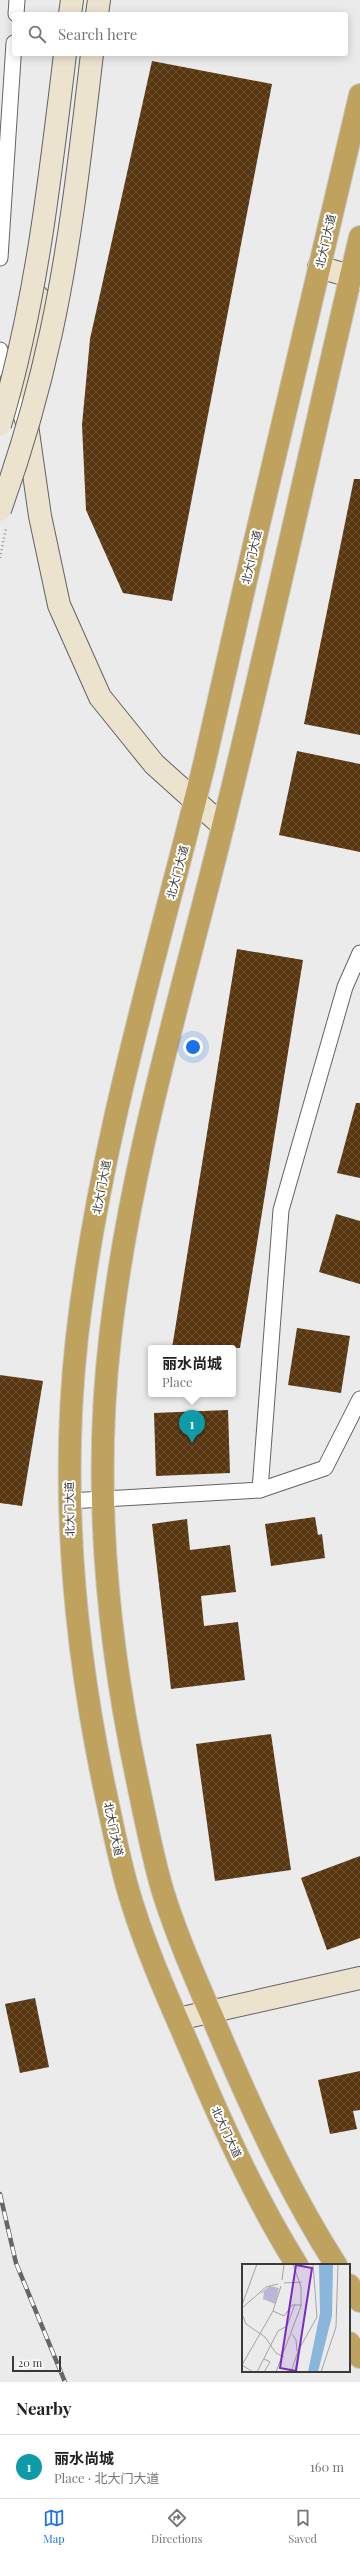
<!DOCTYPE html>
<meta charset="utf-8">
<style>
body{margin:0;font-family:"Playfair Display","Noto Sans SC",serif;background:#f2f2f2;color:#222}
.scale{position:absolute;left:12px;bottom:10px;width:49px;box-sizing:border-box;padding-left:4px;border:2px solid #3a3a3a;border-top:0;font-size:11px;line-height:14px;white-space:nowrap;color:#3a3a3a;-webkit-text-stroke:3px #fff;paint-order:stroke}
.you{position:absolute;left:193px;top:1047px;width:14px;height:14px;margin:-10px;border:3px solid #fff;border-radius:50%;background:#1a73e8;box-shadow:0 0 0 6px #1a73e833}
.badge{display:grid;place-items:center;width:26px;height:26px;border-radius:50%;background:#1a73e8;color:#fff;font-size:13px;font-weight:700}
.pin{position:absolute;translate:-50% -33px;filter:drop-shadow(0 1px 2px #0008)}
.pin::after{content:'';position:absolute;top:21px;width:14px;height:12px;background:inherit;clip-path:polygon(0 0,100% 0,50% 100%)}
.popup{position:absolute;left:148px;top:1345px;width:88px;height:52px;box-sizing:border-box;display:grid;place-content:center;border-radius:4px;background:#fff;filter:drop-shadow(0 1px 3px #0005);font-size:13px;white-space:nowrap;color:#767676}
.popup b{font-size:15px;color:#222}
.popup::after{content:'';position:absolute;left:50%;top:100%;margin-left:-8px;border:8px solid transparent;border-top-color:#fff}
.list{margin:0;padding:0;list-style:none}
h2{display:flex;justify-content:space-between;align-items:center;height:52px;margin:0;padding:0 16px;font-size:17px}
h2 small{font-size:13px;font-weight:400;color:#767676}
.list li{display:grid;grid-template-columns:26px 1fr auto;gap:12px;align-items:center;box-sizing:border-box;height:64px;padding:0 16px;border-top:1px solid #e0e0e0}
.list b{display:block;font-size:15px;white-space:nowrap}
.list p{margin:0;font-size:13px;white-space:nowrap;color:#767676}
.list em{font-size:13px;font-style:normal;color:#767676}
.icon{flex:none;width:22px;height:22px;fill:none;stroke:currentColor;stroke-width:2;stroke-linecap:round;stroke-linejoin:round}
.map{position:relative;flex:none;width:360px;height:2382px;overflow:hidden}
.search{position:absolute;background:#fff;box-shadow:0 2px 10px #0003;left:12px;right:12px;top:12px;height:44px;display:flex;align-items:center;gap:10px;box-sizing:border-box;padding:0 14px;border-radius:4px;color:#767676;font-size:15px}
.sheet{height:116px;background:#fff}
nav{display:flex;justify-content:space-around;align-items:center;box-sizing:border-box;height:56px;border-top:1px solid #e0e0e0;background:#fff;font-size:11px;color:#767676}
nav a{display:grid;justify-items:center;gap:2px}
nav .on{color:#1a73e8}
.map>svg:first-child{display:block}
</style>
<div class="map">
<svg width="360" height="2382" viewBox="0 0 360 2382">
<defs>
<pattern id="building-cross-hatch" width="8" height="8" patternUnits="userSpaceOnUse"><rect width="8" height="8" fill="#58360f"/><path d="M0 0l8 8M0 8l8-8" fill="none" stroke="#6e5233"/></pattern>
</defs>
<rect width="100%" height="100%" fill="#ebebec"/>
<g fill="url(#building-cross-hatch)">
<path d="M 152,61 L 272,84 L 172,601 L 123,593 L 86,510 L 82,425 L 90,339 Z"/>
<path d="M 354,479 L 360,479 L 360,735 L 304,724 Z"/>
<path d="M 297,751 L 360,764 L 360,852 L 279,835 Z"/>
<path d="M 237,949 L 303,960 L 240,1348 L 172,1348 Z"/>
<path d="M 356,1103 L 360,1103 L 360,1178 L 337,1173 Z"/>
<path d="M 336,1214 L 360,1221 L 360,1284 L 319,1272 Z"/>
<path d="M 297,1328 L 350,1336 L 341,1393 L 288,1385 Z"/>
<path d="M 0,1375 L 43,1381 L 22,1506 L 0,1503 Z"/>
<path d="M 228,1410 L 230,1473 L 156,1476 L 154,1413 Z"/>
<path d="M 315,1517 L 318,1535 L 322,1534 L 325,1558 L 271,1566 L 265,1524 Z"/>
<path d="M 187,1519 L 190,1550 L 230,1545 L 236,1592 L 201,1596 L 204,1626 L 238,1622 L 245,1680 L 171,1689 L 152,1524 Z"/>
<path d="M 271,1734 L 291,1870 L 215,1881 L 196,1744 Z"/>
<path d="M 360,1856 L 360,1938 L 327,1950 L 301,1878 Z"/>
<path d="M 35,1998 L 49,2067 L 20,2073 L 5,2004 Z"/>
<path d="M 360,2071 L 360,2110 L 353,2111 L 357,2129 L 330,2134 L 318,2080 Z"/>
</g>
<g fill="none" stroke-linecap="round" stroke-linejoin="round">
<defs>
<g id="street">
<path d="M 16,14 L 17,0"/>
<path d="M 0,258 L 14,43"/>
<path d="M 0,350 L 26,431"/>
<path d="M 260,1490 L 281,1210 L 345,987 L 360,953"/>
<path d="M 69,1501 L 260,1490 L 325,1468 L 360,1399"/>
</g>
<g id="secondary">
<path d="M 70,14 L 72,0"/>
<path d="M 97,14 L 99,0"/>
<path d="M 319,267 L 360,279"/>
<path d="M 30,392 L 38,297"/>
<path d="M 27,425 L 40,516 L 59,605 L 100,697 L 154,764 L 223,826"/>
<path d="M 178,2019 L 360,1978"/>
</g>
<g id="highway">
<path d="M 297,2265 C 257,2201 226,2133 196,2063 C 174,2011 150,1960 133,1906 C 120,1867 113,1826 104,1786 C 73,1637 60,1488 77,1337 C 99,1143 157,955 204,765 C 221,692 237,618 254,545 C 288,395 324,245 360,95"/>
<path d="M 336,2265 C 292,2196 258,2123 226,2049 C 204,1997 180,1946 163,1892 C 152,1855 145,1817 137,1779 C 106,1633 93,1487 110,1339 C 129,1167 180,1001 221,834 C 270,636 313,436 360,237"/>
<path d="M 349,2285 L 360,2301"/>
<path d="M 349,2343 L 360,2357"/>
</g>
</defs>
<use href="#street" stroke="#636364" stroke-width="17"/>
<use href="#secondary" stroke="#636364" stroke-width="24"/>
<use href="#highway" stroke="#c8c8c8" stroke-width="24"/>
<path stroke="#969697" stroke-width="2.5" stroke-dasharray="1 3" stroke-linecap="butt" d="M 0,558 L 6,528"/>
<use href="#street" stroke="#fff" stroke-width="15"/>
<use href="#secondary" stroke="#ece3cf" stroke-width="22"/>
<use href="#highway" stroke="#bea25e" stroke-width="22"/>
<defs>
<path id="rail" d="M 0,2194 L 16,2263 L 65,2382"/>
</defs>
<use href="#rail" stroke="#666" stroke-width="4.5"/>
<use href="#rail" stroke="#fff" stroke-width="3" stroke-dasharray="9" stroke-linecap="butt"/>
<defs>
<g id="secondary-bridge">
<path d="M 0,425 C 36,304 50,179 65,54"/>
<path d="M 0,510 C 21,452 38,393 51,333 C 71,241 81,147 92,54"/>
</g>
</defs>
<use href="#secondary-bridge" stroke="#636364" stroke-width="24" stroke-linecap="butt"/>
<use href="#secondary-bridge" stroke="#ece3cf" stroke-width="22"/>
</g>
<g text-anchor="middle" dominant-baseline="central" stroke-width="4" stroke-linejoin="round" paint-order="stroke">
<g font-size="11" fill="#3a3a3a" stroke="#fff">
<text transform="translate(325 241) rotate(-77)">北大门大道</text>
<text transform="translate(251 557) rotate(-77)">北大门大道</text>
<text transform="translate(177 872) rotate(-75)">北大门大道</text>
<text transform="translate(101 1187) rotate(-79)">北大门大道</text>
<text transform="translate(69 1509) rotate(-91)">北大门大道</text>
<text transform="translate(114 1829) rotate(78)">北大门大道</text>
<text transform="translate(227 2132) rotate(65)">北大门大道</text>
</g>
</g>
<g transform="translate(242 2264)">
<rect width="108" height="108" fill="#ebebec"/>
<path d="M 28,22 L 37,24 L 33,40 L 21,35 L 22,28 L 17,30 Z" fill="#bab7d6"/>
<path d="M 77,0 L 91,0 L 90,52 L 76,108 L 66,108 L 78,49 Z" fill="#8ab6db"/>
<path fill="none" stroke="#a4a4a5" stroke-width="1" d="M 40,16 L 42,0M 42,19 L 60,18M 0,41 L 15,0M 0,44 L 24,23 L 36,20M 31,47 L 42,52 L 50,41 L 60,41M 0,50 L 4,60 L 23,73 L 34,89 L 42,93M 50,70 L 54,76 L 55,87M 0,101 L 11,108M 0,101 L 31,47 L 39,22M 15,108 L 36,67 L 45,62 L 53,40M 22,108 L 28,98 L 22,95M 34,108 L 59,42 L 59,23 L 51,0M 49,108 L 56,87 L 75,53 L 71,0M 53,108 L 56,90M 79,108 L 94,63 L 96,0"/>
<path fill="#7b2cbf" fill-opacity="0.15" stroke="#7b2cbf" stroke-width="2" d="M 54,1 L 70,4 L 54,107 L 38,104 Z"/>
<rect width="108" height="108" fill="none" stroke="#3a3a3a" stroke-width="2"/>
</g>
</svg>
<div class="scale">20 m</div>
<div class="you"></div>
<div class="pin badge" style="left:192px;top:1443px;background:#0f9aa8">1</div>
<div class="popup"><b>丽水尚城</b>Place</div>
<div class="search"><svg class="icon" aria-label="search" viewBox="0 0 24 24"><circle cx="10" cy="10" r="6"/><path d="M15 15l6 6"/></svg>Search here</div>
</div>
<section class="sheet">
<h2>Nearby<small></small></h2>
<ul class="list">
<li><span class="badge" style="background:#0f9aa8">1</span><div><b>丽水尚城</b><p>Place · 北大门大道</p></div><em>160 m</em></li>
</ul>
</section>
<nav>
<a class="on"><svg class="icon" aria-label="map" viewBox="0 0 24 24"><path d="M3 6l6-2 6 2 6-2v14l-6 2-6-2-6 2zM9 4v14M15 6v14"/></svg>Map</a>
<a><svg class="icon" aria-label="directions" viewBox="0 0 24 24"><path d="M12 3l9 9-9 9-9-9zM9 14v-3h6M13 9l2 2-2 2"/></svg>Directions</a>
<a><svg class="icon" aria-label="saved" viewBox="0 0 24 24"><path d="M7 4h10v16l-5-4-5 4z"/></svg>Saved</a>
</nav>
